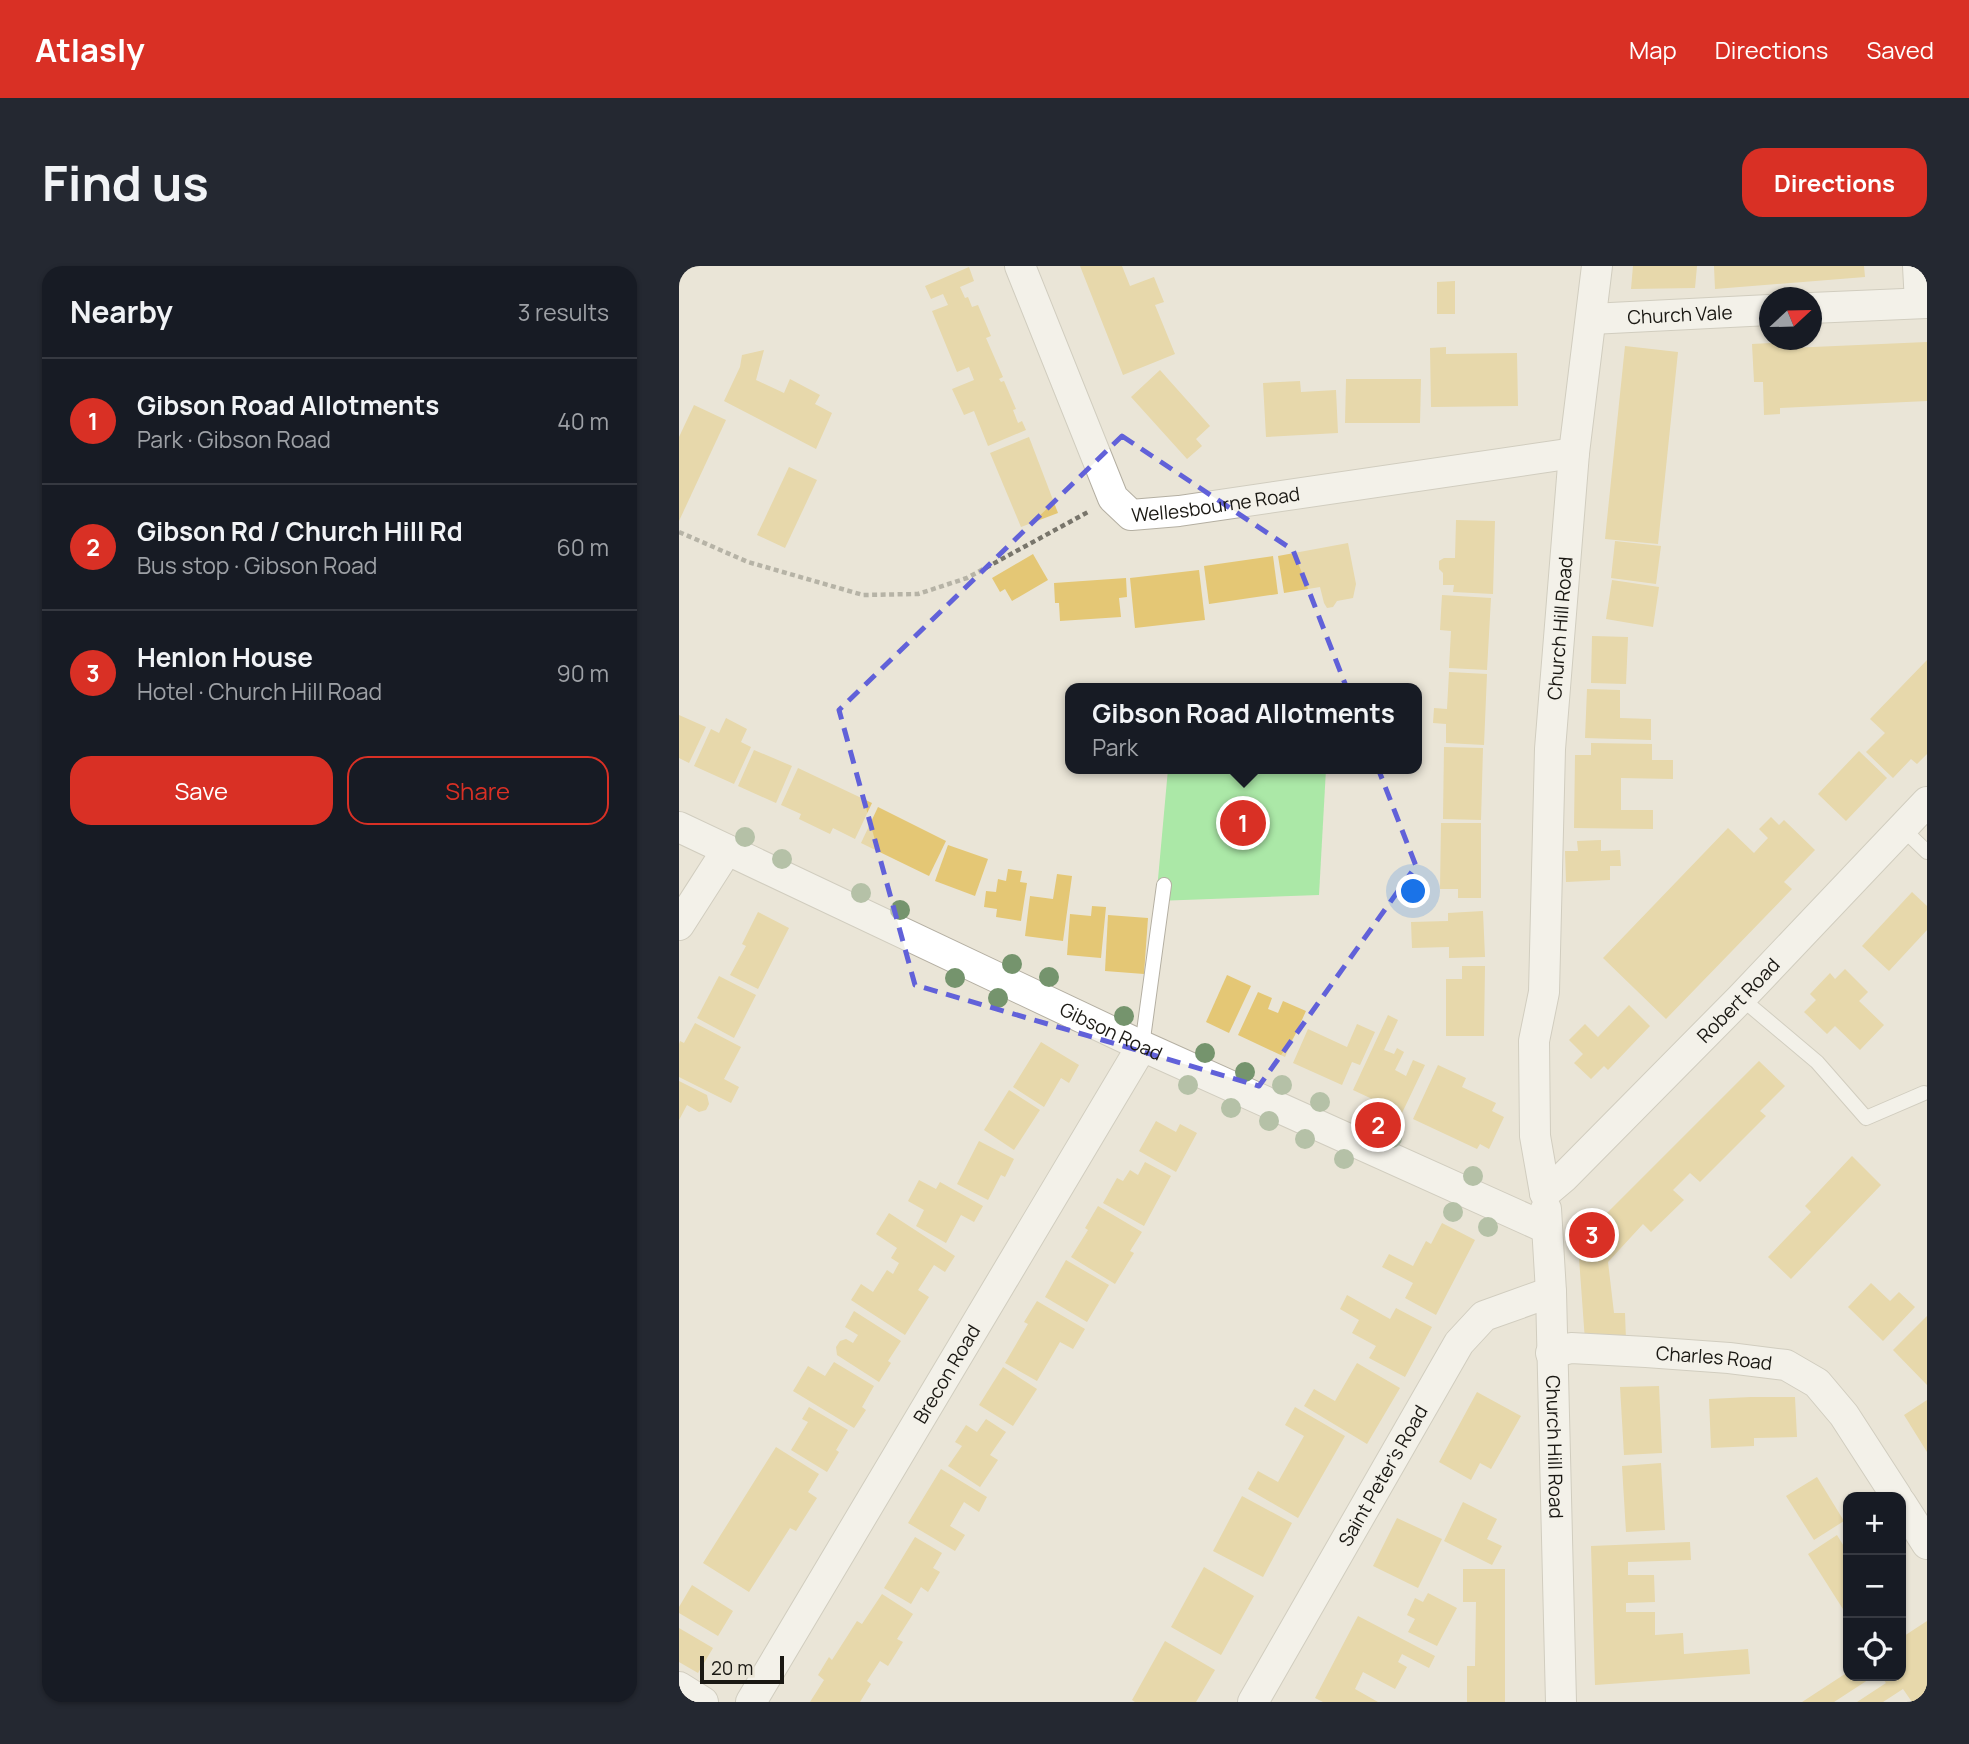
<!DOCTYPE html>
<meta charset="utf-8">
<style>
body{margin:0;font-family:Manrope,sans-serif;background:#242831;color:#f1f3f6}
.controls{position:absolute;right:21px;bottom:21px;display:grid;overflow:hidden;border-radius:14px;box-shadow:0 2px 5px #0004}
.controls button{width:63px;height:63px;display:grid;place-items:center;padding:0;border:0;border-bottom:2px solid #363941;background:#171b24;color:#f1f3f6;font:35px sans-serif}
.compass{position:absolute;left:1080px;top:21px;width:63px;height:63px;border-radius:50%;background:#171b24;box-shadow:0 2px 5px #0004;rotate:68deg}
.scale{position:absolute;left:21px;bottom:18px;width:84px;box-sizing:border-box;padding-left:7px;border:4px solid #1a1813;border-top:0;font-size:19px;line-height:24px;white-space:nowrap;color:#1a1813;-webkit-text-stroke:5px #eae5d7;paint-order:stroke}
.you{position:absolute;left:735px;top:626px;width:24px;height:24px;margin:-18px;border:5px solid #fff;border-radius:50%;background:#1a73e8;box-shadow:0 0 0 10px #1a73e833}
.badge{display:grid;place-items:center;width:46px;height:46px;border-radius:50%;background:#d93025;color:#fff;font-size:23px;font-weight:700}
.pin{position:absolute;translate:-50% -50%;border:4px solid #fff;box-shadow:0 2px 7px #0006}
.popup{position:absolute;left:386px;top:417px;width:357px;height:91px;box-sizing:border-box;display:grid;place-content:center;border-radius:14px;background:#171b24;filter:drop-shadow(0 2px 5px #0005);font-size:23px;white-space:nowrap;color:#9ea1a6}
.popup b{font-size:26px;color:#f1f3f6}
.popup::after{content:'';position:absolute;left:50%;top:100%;margin-left:-14px;border:14px solid transparent;border-top-color:#171b24}
.list{margin:0;padding:0;list-style:none}
h2{display:flex;justify-content:space-between;align-items:center;height:91px;margin:0;padding:0 28px;font-size:30px}
h2 small{font-size:23px;font-weight:400;color:#9ea1a6}
.list li{display:grid;grid-template-columns:46px 1fr auto;gap:21px;align-items:center;box-sizing:border-box;height:126px;padding:0 28px;border-top:2px solid #363941}
.list b{display:block;font-size:26px;white-space:nowrap}
.list p{margin:0;font-size:23px;white-space:nowrap;color:#9ea1a6}
.list em{font-size:23px;font-style:normal;color:#9ea1a6}
.actions{display:flex;gap:14px;padding:21px 28px}
.actions a{flex:1;padding:16px 0;border:2px solid #d93025;border-radius:21px;text-align:center;font-size:24px;color:#d93025}
.actions .main{background:#d93025;color:#fff}
.icon{flex:none;width:38px;height:38px;fill:none;stroke:currentColor;stroke-width:2;stroke-linecap:round;stroke-linejoin:round}
.map{position:relative;flex:none;width:1248px;height:1436px;overflow:hidden;border-radius:21px}
header{display:flex;align-items:center;gap:42px;box-sizing:border-box;height:98px;padding:0 35px;background:#d93025;color:#fff}
header strong{font-size:33px}
nav{display:flex;gap:38px;margin-inline-start:auto;font-size:24px}
.intro{display:flex;align-items:center;justify-content:space-between;box-sizing:border-box;height:168px;padding:0 42px}
h1{margin:0;font-size:49px}
.button{padding:18px 32px;border-radius:21px;background:#d93025;color:#fff;font-size:24px;font-weight:700}
main{display:flex;gap:42px;padding:0 42px}
aside{flex:1;background:#171b24;border-radius:21px;box-shadow:0 2px 5px #0004}
.map>svg:first-child{display:block}
</style>
<header>
<strong>Atlasly</strong>
<nav><a>Map</a><a>Directions</a><a>Saved</a></nav>
</header>
<div class="intro"><h1>Find us</h1><a class="button">Directions</a></div>
<main>
<aside>
<h2>Nearby<small>3 results</small></h2>
<ul class="list">
<li><span class="badge">1</span><div><b>Gibson Road Allotments</b><p>Park · Gibson Road</p></div><em>40 m</em></li>
<li><span class="badge">2</span><div><b>Gibson Rd / Church Hill Rd</b><p>Bus stop · Gibson Road</p></div><em>60 m</em></li>
<li><span class="badge">3</span><div><b>Henlon House</b><p>Hotel · Church Hill Road</p></div><em>90 m</em></li>
</ul>
<div class="actions"><a class="main">Save</a><a>Share</a></div>
</aside>
<div class="map">
<svg width="1248" height="1436" viewBox="0 0 1248 1436">
<rect width="100%" height="100%" fill="#eae5d7"/>
<path fill="#abe8a7" d="M 489,503 L 647,503 L 640,629 L 477,635 Z"/>
<g fill="#e4c775">
<path d="M 401,0 L 443,0 L 451,20 L 475,11 L 485,36 L 476,39 L 496,88 L 444,109 Z"/>
<path d="M 954,0 L 1018,0 L 1016,22 L 952,23 Z"/>
<path d="M 1035,0 L 1185,0 L 1186,11 L 1036,23 Z"/>
<path d="M 290,1 L 295,15 L 281,21 L 286,32 L 289,31 L 293,41 L 299,39 L 312,70 L 307,72 L 324,111 L 320,113 L 322,116 L 325,115 L 337,143 L 334,144 L 339,157 L 343,155 L 347,164 L 309,180 L 295,145 L 285,149 L 273,123 L 295,114 L 290,101 L 278,106 L 253,45 L 269,39 L 264,28 L 252,33 L 246,20 Z"/>
<path d="M 776,15 L 776,48 L 758,48 L 758,16 Z"/>
<path d="M 1111,76 L 1111,82 L 1248,76 L 1248,135 L 1101,142 L 1101,148 L 1085,149 L 1084,116 L 1075,116 L 1073,78 Z"/>
<path d="M 946,80 L 999,86 L 979,278 L 926,273 Z"/>
<path d="M 767,81 L 767,88 L 838,87 L 839,140 L 752,141 L 751,82 Z"/>
<path d="M 85,84 L 77,114 L 105,127 L 111,113 L 141,129 L 136,138 L 153,147 L 137,183 L 45,135 L 61,101 L 63,89 Z"/>
<path d="M 481,104 L 531,160 L 517,173 L 523,180 L 508,193 L 452,131 Z"/>
<path d="M 667,113 L 742,113 L 741,157 L 666,157 Z"/>
<path d="M 621,115 L 622,126 L 657,124 L 659,167 L 587,171 L 584,117 Z"/>
<path d="M 15,139 L 47,154 L 0,255 L 0,171 Z"/>
<path d="M 350,171 L 379,247 L 342,261 L 311,187 Z"/>
<path d="M 110,201 L 138,214 L 106,282 L 78,269 Z"/>
<path d="M 777,254 L 816,255 L 814,328 L 774,326 L 775,319 L 764,319 L 764,307 L 760,303 L 760,295 L 765,292 L 776,292 Z"/>
<path d="M 936,275 L 982,280 L 977,318 L 932,312 Z"/>
<path d="M 669,277 L 677,318 L 674,332 L 658,335 L 654,341 L 648,342 L 645,337 L 641,321 L 605,327 L 599,290 Z"/>
<path d="M 354,288 L 369,314 L 333,335 L 326,323 L 321,326 L 313,312 Z"/>
<path d="M 594,290 L 599,328 L 530,338 L 525,300 Z"/>
<path d="M 520,304 L 526,354 L 456,362 L 451,312 Z"/>
<path d="M 447,312 L 448,331 L 440,332 L 442,351 L 381,355 L 380,337 L 376,337 L 375,317 Z"/>
<path d="M 933,314 L 980,321 L 974,361 L 927,353 Z"/>
<path d="M 763,329 L 812,332 L 808,404 L 770,402 L 772,365 L 761,364 Z"/>
<path d="M 913,370 L 949,371 L 947,418 L 912,417 Z"/>
<path d="M 1248,394 L 1248,488 L 1238,498 L 1232,493 L 1214,512 L 1187,486 L 1206,467 L 1191,453 Z"/>
<path d="M 770,406 L 808,408 L 805,479 L 767,477 L 767,458 L 754,457 L 755,442 L 768,443 Z"/>
<path d="M 908,423 L 941,424 L 941,452 L 972,453 L 972,474 L 906,472 Z"/>
<path d="M 0,449 L 27,461 L 10,497 L 0,492 Z"/>
<path d="M 47,452 L 68,463 L 62,476 L 72,481 L 55,518 L 15,500 L 32,463 L 40,467 Z"/>
<path d="M 912,477 L 973,478 L 973,494 L 994,494 L 994,513 L 942,512 L 942,544 L 974,544 L 974,563 L 895,562 L 896,489 L 912,489 Z"/>
<path d="M 765,481 L 804,482 L 802,554 L 764,553 Z"/>
<path d="M 75,484 L 113,500 L 97,537 L 59,520 Z"/>
<path d="M 1180,485 L 1208,512 L 1167,555 L 1139,528 Z"/>
<path d="M 119,502 L 193,537 L 176,573 L 154,562 L 151,568 L 120,553 L 122,548 L 102,539 Z"/>
<path d="M 199,541 L 267,575 L 250,610 L 182,577 Z"/>
<path d="M 1092,551 L 1100,559 L 1105,554 L 1136,584 L 1105,616 L 1113,623 L 987,753 L 924,692 L 1049,562 L 1075,587 L 1089,572 L 1080,563 Z"/>
<path d="M 762,557 L 802,557 L 802,632 L 779,632 L 779,623 L 761,623 Z"/>
<path d="M 922,574 L 922,585 L 941,584 L 942,600 L 931,600 L 931,614 L 887,616 L 886,585 L 899,585 L 898,575 Z"/>
<path d="M 269,579 L 309,593 L 296,630 L 256,615 Z"/>
<path d="M 329,603 L 343,605 L 341,616 L 348,617 L 342,655 L 317,651 L 318,643 L 305,641 L 307,625 L 317,626 L 319,613 L 327,615 Z"/>
<path d="M 378,608 L 393,610 L 384,675 L 346,670 L 351,630 L 374,633 Z"/>
<path d="M 1233,626 L 1248,640 L 1248,664 L 1210,705 L 1183,680 Z"/>
<path d="M 413,640 L 427,641 L 422,692 L 388,689 L 391,648 L 412,650 Z"/>
<path d="M 804,645 L 806,691 L 770,692 L 770,681 L 733,682 L 732,656 L 769,655 L 769,647 Z"/>
<path d="M 79,646 L 110,662 L 79,723 L 51,709 L 67,680 L 63,678 Z"/>
<path d="M 429,649 L 469,652 L 465,708 L 426,705 Z"/>
<path d="M 783,700 L 806,700 L 805,770 L 767,770 L 767,713 L 783,713 Z"/>
<path d="M 1166,703 L 1189,726 L 1180,735 L 1205,759 L 1181,784 L 1156,760 L 1148,768 L 1125,746 L 1137,734 L 1131,728 L 1151,707 L 1156,713 Z"/>
<path d="M 548,709 L 572,720 L 550,767 L 527,756 Z"/>
<path d="M 40,710 L 77,729 L 55,772 L 18,752 Z"/>
<path d="M 579,726 L 593,732 L 589,743 L 599,747 L 604,735 L 627,745 L 606,791 L 559,769 Z"/>
<path d="M 950,739 L 971,760 L 929,804 L 925,800 L 912,813 L 895,797 L 904,788 L 890,774 L 906,758 L 919,771 Z"/>
<path d="M 709,749 L 719,754 L 705,784 L 715,788 L 718,782 L 725,786 L 716,804 L 727,810 L 734,794 L 746,799 L 723,847 L 674,824 Z"/>
<path d="M 16,757 L 62,781 L 45,813 L 60,821 L 52,837 L 0,811 L 0,778 L 1,775 L 5,777 Z"/>
<path d="M 678,758 L 696,766 L 681,799 L 673,796 L 663,819 L 614,797 L 629,763 L 668,781 Z"/>
<path d="M 362,776 L 400,799 L 390,817 L 382,812 L 365,841 L 334,821 Z"/>
<path d="M 1080,795 L 1106,820 L 1081,845 L 1087,850 L 1021,916 L 1011,907 L 994,924 L 1005,934 L 972,966 L 964,958 L 929,996 L 935,1047 L 946,1047 L 947,1074 L 906,1075 L 899,978 L 921,954 Z"/>
<path d="M 759,799 L 787,812 L 783,821 L 817,837 L 813,845 L 825,851 L 810,883 L 801,878 L 798,883 L 734,853 Z"/>
<path d="M 0,815 L 28,829 L 30,838 L 27,844 L 20,846 L 8,839 L 0,854 Z"/>
<path d="M 330,824 L 361,844 L 335,884 L 305,864 Z"/>
<path d="M 477,855 L 497,866 L 501,858 L 518,867 L 497,906 L 460,885 Z"/>
<path d="M 300,875 L 335,893 L 326,911 L 322,909 L 309,934 L 278,918 Z"/>
<path d="M 1173,890 L 1202,919 L 1112,1013 L 1089,991 L 1132,946 L 1126,940 Z"/>
<path d="M 466,896 L 492,910 L 465,960 L 424,937 L 438,912 L 444,915 L 451,904 L 459,909 Z"/>
<path d="M 240,914 L 257,923 L 261,916 L 304,940 L 295,956 L 282,949 L 267,977 L 237,960 L 245,944 L 229,935 Z"/>
<path d="M 419,940 L 463,966 L 451,985 L 455,987 L 436,1018 L 392,991 L 409,964 L 406,962 Z"/>
<path d="M 210,947 L 276,990 L 266,1006 L 255,999 L 239,1024 L 250,1031 L 226,1069 L 172,1034 L 182,1018 L 194,1026 L 208,1004 L 214,1008 L 220,997 L 212,992 L 218,982 L 197,968 Z"/>
<path d="M 763,957 L 796,974 L 757,1049 L 726,1032 L 734,1017 L 703,1001 L 710,988 L 734,1000 L 747,975 L 752,978 Z"/>
<path d="M 387,994 L 430,1019 L 408,1056 L 366,1031 Z"/>
<path d="M 1192,1017 L 1211,1035 L 1220,1026 L 1236,1041 L 1204,1075 L 1169,1041 Z"/>
<path d="M 668,1029 L 711,1053 L 717,1042 L 753,1061 L 726,1111 L 690,1092 L 697,1080 L 673,1067 L 680,1054 L 661,1043 Z"/>
<path d="M 358,1035 L 406,1063 L 394,1083 L 381,1076 L 358,1115 L 326,1097 L 349,1058 L 345,1056 Z"/>
<path d="M 175,1045 L 222,1075 L 209,1095 L 212,1097 L 200,1116 L 158,1089 L 157,1081 L 161,1075 L 167,1073 L 174,1077 L 179,1069 L 166,1061 Z"/>
<path d="M 1248,1050 L 1248,1119 L 1214,1084 Z"/>
<path d="M 155,1096 L 195,1120 L 183,1141 L 187,1144 L 175,1162 L 114,1125 L 129,1100 L 146,1110 Z"/>
<path d="M 678,1097 L 721,1122 L 688,1178 L 625,1140 L 635,1123 L 656,1135 Z"/>
<path d="M 324,1101 L 358,1123 L 334,1160 L 300,1139 Z"/>
<path d="M 980,1120 L 983,1187 L 945,1189 L 941,1121 Z"/>
<path d="M 798,1126 L 842,1150 L 812,1203 L 801,1197 L 792,1214 L 760,1196 Z"/>
<path d="M 1072,1131 L 1116,1131 L 1118,1171 L 1075,1172 L 1075,1180 L 1032,1182 L 1030,1133 Z"/>
<path d="M 1248,1134 L 1248,1186 L 1225,1149 Z"/>
<path d="M 130,1141 L 169,1164 L 157,1184 L 160,1186 L 148,1206 L 112,1184 L 129,1156 L 123,1153 Z"/>
<path d="M 616,1141 L 666,1170 L 619,1252 L 569,1223 L 579,1205 L 599,1216 L 625,1170 L 606,1159 Z"/>
<path d="M 307,1153 L 327,1166 L 311,1189 L 319,1194 L 301,1221 L 269,1200 L 283,1180 L 276,1176 L 287,1159 L 298,1166 Z"/>
<path d="M 97,1181 L 140,1208 L 129,1226 L 138,1232 L 117,1265 L 111,1262 L 70,1326 L 24,1297 Z"/>
<path d="M 982,1197 L 986,1264 L 947,1266 L 943,1200 Z"/>
<path d="M 262,1203 L 308,1231 L 300,1246 L 285,1236 L 271,1260 L 286,1269 L 276,1285 L 229,1257 Z"/>
<path d="M 1138,1211 L 1165,1255 L 1135,1274 L 1107,1230 Z"/>
<path d="M 563,1230 L 613,1257 L 584,1311 L 534,1285 Z"/>
<path d="M 784,1236 L 818,1253 L 808,1273 L 823,1280 L 813,1299 L 765,1275 Z"/>
<path d="M 718,1252 L 763,1273 L 739,1322 L 694,1300 Z"/>
<path d="M 1158,1269 L 1169,1287 L 1169,1351 L 1129,1288 Z"/>
<path d="M 236,1271 L 263,1287 L 254,1302 L 261,1306 L 249,1326 L 242,1321 L 232,1338 L 205,1322 Z"/>
<path d="M 1011,1276 L 1012,1294 L 949,1296 L 949,1309 L 975,1309 L 976,1336 L 947,1337 L 947,1346 L 976,1346 L 976,1369 L 1004,1367 L 1005,1388 L 1069,1383 L 1071,1408 L 916,1419 L 912,1280 Z"/>
<path d="M 525,1301 L 575,1330 L 542,1389 L 492,1361 Z"/>
<path d="M 784,1303 L 826,1303 L 826,1436 L 788,1436 L 788,1400 L 796,1400 L 797,1336 L 784,1336 Z"/>
<path d="M 13,1319 L 54,1345 L 39,1370 L 0,1347 L 0,1341 Z"/>
<path d="M 749,1327 L 778,1342 L 758,1380 L 729,1366 L 736,1353 L 728,1349 L 736,1332 L 744,1336 Z"/>
<path d="M 203,1328 L 234,1348 L 218,1373 L 224,1376 L 209,1400 L 201,1395 L 188,1415 L 192,1418 L 181,1436 L 131,1436 L 145,1414 L 139,1409 L 150,1391 L 153,1394 L 178,1355 L 183,1358 Z"/>
<path d="M 679,1350 L 756,1390 L 750,1402 L 723,1388 L 719,1396 L 728,1401 L 716,1423 L 684,1406 L 676,1423 L 699,1436 L 644,1436 L 636,1432 Z"/>
<path d="M 1248,1355 L 1248,1436 L 1233,1436 L 1224,1423 L 1204,1436 L 1178,1436 L 1207,1417 L 1202,1410 L 1222,1410 L 1222,1372 Z"/>
<path d="M 0,1362 L 34,1382 L 19,1407 L 0,1396 Z"/>
<path d="M 486,1375 L 536,1404 L 517,1436 L 456,1436 L 453,1434 Z"/>
<path d="M 1169,1406 L 1169,1410 L 1195,1410 L 1155,1436 L 1123,1436 Z"/>
</g>
<g fill="none" stroke-linecap="round" stroke-linejoin="round">
<defs>
<g id="lane">
<path d="M 1223,562 L 1248,586"/>
<path d="M 1062,732 L 1138,796 L 1187,852 L 1245,827"/>
<path d="M 463,780 L 485,619"/>
</g>
<g id="street">
<path id="s1" d="M 341,0 L 434,232 L 452,249 L 500,245 L 895,187"/>
<path d="M 1239,0 L 1241,37"/>
<path d="M 1132,42 L 1248,37"/>
<path id="s2" d="M 912,53 L 1090,44"/>
<path id="s3" d="M 0,561 L 463,780 L 867,962"/>
<path d="M 0,659 L 48,584"/>
<path id="s4" d="M 866,927 L 856,870 L 855,775 L 865,726 L 871,483 L 895,187 L 918,0"/>
<path id="s5" d="M 866,927 L 885,911 L 1062,732 L 1248,536"/>
<path id="s6" d="M 867,943 L 872,1026 L 882,1436"/>
<path id="s7" d="M 872,1087 L 892,1082 L 967,1086 L 1050,1092 L 1107,1099 L 1138,1117 L 1165,1149 L 1218,1231"/>
<path d="M 1222,1237 L 1248,1278"/>
<path d="M 0,1421 L 24,1436"/>
<path id="s8" d="M 72,1436 L 463,780"/>
<path id="s9" d="M 574,1436 L 780,1077 L 805,1050 L 872,1026"/>
</g>
</defs>
<use href="#lane" stroke="#b4afa2" stroke-width="16"/>
<use href="#street" stroke="#b4afa2" stroke-width="32"/>
<path stroke="#78756b" stroke-width="4.5" stroke-dasharray="5 3.5" stroke-linecap="butt" d="M 0,266 L 69,296 L 184,329 L 239,328 L 288,312 L 409,246"/>
<use href="#lane" stroke="#fff" stroke-width="14"/>
<use href="#street" stroke="#fff" stroke-width="30"/>
</g>
<g fill="#75946d">
<circle cx="66" cy="571" r="10"/>
<circle cx="103" cy="593" r="10"/>
<circle cx="182" cy="627" r="10"/>
<circle cx="221" cy="644" r="10"/>
<circle cx="333" cy="698" r="10"/>
<circle cx="370" cy="711" r="10"/>
<circle cx="276" cy="712" r="10"/>
<circle cx="319" cy="732" r="10"/>
<circle cx="445" cy="750" r="10"/>
<circle cx="526" cy="787" r="10"/>
<circle cx="566" cy="806" r="10"/>
<circle cx="509" cy="819" r="10"/>
<circle cx="603" cy="819" r="10"/>
<circle cx="641" cy="836" r="10"/>
<circle cx="552" cy="842" r="10"/>
<circle cx="590" cy="855" r="10"/>
<circle cx="713" cy="872" r="10"/>
<circle cx="626" cy="873" r="10"/>
<circle cx="665" cy="893" r="10"/>
<circle cx="794" cy="910" r="10"/>
<circle cx="774" cy="946" r="10"/>
<circle cx="809" cy="961" r="10"/>
</g>
<path d="M0 0H1248V1436H0ZM 443,170 L 614,284 L 737,600 L 580,820 L 236,719 L 160,444 Z" fill="#eae5d7" fill-opacity=".55" fill-rule="evenodd"/>
<path fill="none" stroke="#6161d9" stroke-width="5" stroke-dasharray="14 9" stroke-linejoin="round" d="M 443,170 L 614,284 L 737,600 L 580,820 L 236,719 L 160,444 Z"/>
<g text-anchor="middle" dominant-baseline="central" stroke-width="5" stroke-linejoin="round" paint-order="stroke">
<g font-size="19" fill="#1a1813" stroke="#eae5d7">
<text stroke="none"><textPath href="#s2" startOffset="89">Church Vale</textPath></text>
<text stroke="none"><textPath href="#s1" startOffset="360">Wellesbourne Road</textPath></text>
<text stroke="none"><textPath href="#s4" startOffset="567">Church Hill Road</textPath></text>
<text stroke="none"><textPath href="#s5" startOffset="273">Robert Road</textPath></text>
<text stroke="none"><textPath href="#s3" startOffset="478">Gibson Road</textPath></text>
<text stroke="none"><textPath href="#s7" startOffset="164">Charles Road</textPath></text>
<text stroke="none"><textPath href="#s8" startOffset="382">Brecon Road</textPath></text>
<text stroke="none"><textPath href="#s6" startOffset="238">Church Hill Road</textPath></text>
<text stroke="none"><textPath href="#s9" startOffset="261">Saint Peter's Road</textPath></text>
</g>
</g>
</svg>
<div class="controls">
<button>+</button>
<button>−</button>
<button><svg class="icon" aria-label="locate" viewBox="0 0 24 24"><circle cx="12" cy="12" r="6"/><path d="M12 2v4M12 18v4M2 12h4M18 12h4"/></svg></button>
</div>
<svg class="compass" viewBox="-18 -18 36 36"><path d="M0-13l5 13h-10z" fill="#e53935"/><path d="M0 13l5-13h-10z" fill="#9ea1a6"/></svg>
<div class="scale">20 m</div>
<div class="you"></div>
<div class="pin badge" style="left:564px;top:557px">1</div>
<div class="popup"><b>Gibson Road Allotments</b>Park</div>
<div class="pin badge" style="left:699px;top:859px">2</div>
<div class="pin badge" style="left:913px;top:969px">3</div>
</div>
</main>
